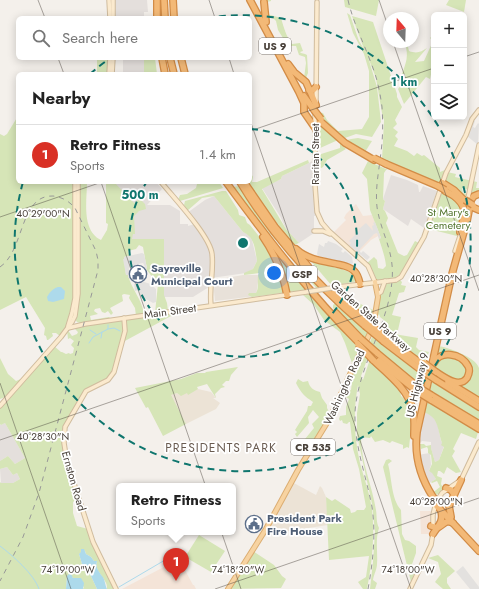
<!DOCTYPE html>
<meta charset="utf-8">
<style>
body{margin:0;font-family:Jost,sans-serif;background:#f6f6f6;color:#222}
.controls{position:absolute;right:12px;top:12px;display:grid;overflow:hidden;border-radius:6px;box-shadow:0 2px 10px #0003}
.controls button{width:36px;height:36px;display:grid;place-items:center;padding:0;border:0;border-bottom:1px solid #e0e0e0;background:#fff;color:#222;font:20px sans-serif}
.compass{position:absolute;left:383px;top:12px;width:36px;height:36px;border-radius:50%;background:#fff;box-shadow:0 2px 10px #0003;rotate:341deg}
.you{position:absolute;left:274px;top:273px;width:14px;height:14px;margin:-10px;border:3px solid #fff;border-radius:50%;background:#1a73e8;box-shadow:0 0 0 6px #1a73e833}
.badge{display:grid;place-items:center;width:26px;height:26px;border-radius:50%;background:#d93025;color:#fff;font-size:13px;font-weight:700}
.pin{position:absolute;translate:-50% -33px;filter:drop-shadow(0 1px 2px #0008)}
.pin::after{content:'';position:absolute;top:21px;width:14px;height:12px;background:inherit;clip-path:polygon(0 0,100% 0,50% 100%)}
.popup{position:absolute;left:116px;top:483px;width:120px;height:52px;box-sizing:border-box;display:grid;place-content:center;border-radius:6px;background:#fff;filter:drop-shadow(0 1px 3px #0005);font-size:13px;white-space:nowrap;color:#767676}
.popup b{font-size:15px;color:#222}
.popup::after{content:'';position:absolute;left:50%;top:100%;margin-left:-8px;border:8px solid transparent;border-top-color:#fff}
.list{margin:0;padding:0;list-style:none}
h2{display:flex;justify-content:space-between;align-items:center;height:52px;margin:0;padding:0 16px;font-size:17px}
h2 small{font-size:13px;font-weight:400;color:#767676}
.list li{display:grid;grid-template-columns:26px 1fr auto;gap:12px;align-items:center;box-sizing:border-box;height:60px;padding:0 16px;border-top:1px solid #e0e0e0}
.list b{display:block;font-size:15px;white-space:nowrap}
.list p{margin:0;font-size:13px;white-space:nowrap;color:#767676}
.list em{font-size:13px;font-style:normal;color:#767676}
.icon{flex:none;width:22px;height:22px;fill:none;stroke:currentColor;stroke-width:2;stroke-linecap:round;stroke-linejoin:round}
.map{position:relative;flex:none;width:479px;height:589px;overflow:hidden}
.search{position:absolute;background:#fff;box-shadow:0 2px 10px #0003;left:16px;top:16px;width:236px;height:44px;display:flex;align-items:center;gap:10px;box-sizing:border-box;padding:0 14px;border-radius:6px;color:#767676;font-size:15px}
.panel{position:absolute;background:#fff;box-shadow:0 2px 10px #0003;left:16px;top:72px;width:236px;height:112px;border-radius:6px}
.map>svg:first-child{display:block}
</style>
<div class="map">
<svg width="479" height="589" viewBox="0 0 479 589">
<rect width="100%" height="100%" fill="#f4f0eb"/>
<path fill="#e8e1d9" d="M 243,275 L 259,275 L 256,296 L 215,301 L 214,291 L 215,280 Z"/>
<g fill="#f4e4d8">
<path d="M 356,204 L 363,216 L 372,215 L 381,238 L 379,239 L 378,236 L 371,240 L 356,255 L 332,234 L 346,220 L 344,218 L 346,214 Z"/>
<path d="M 420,511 L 431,511 L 431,534 L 421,534 Z"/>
<path d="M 179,559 L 193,585 L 194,585 L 196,589 L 122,589 Z"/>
</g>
<g fill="#e4dfdc">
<path d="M 115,0 L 147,0 L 148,12 L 144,12 L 144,18 L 115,18 Z"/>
<rect x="123" y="58" width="21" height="16"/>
<path d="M 315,159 L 315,182 L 319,215 L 314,216 L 314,233 L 299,243 L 286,229 L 280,216 L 262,188 L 281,179 L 282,176 L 309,163 Z"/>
<path d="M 391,175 L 407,180 L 418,185 L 419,192 L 420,192 L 423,186 L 437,191 L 424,228 L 411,219 L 408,226 L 383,209 L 385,201 L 383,199 Z"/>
<path d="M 112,182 L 156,182 L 162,189 L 147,205 L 170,205 L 180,211 L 180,224 L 188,224 L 188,226 L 195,224 L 187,213 L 205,200 L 214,196 L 243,232 L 248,234 L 252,240 L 257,261 L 253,269 L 246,273 L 211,278 L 209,287 L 193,297 L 163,297 L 164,247 L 132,239 Z"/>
<path d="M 422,412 L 430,414 L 437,422 L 441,441 L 444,446 L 439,460 L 435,462 L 431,448 L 431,442 L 422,441 L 419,444 Z"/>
<path d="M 5,423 L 25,458 L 15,464 L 8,456 L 0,461 L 0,424 L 1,425 Z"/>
<path d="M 430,453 L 431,465 L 429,471 L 432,472 L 436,479 L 426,485 L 417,455 Z"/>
<path d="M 7,467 L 13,475 L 17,473 L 20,479 L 13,483 L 1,483 L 0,469 Z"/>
</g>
<g fill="#ece3d6">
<path d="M 198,389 L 211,392 L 216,398 L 213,398 L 220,403 L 216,409 L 186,424 L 170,395 L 177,393 L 180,395 Z"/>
<path d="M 292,482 L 316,495 L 320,486 L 322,488 L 326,497 L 328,525 L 269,534 L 263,534 Z"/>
</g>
<g fill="#d6e5b7" fill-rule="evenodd">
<path d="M 265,0 L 271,0 L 271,1 L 267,2 L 268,5 L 266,6 L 267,14 L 281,18 C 284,28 286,36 292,44 L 300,43 L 303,51 L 300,52 L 301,53 L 305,54 L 307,55 L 308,73 L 306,78 L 310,83 L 309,88 L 304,78 L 306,63 L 305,57 L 299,55 L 296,46 L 288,46 L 278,30 L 276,21 L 274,19 L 266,16 Z"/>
<path d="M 344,0 L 379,0 L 376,16 L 345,7 Z"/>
<path d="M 449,0 L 466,0 L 464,12 L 446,5 Z"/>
<path d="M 347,13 L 350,15 L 359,41 L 364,49 L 352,16 L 373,22 L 397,94 L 397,97 L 402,107 L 395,120 L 397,124 L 393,128 L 398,132 L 395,136 L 398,139 L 394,146 L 407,151 L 414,156 L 417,153 L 422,156 L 424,155 L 440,168 L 440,172 L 445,170 L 440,184 L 382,160 L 384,121 L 384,118 L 383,119 L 376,78 L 368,57 L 377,87 L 381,122 L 372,137 L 356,134 L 345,138 L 337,133 L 317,112 L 323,113 L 327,120 L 338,131 L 362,129 L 369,117 L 369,71 L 364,54 L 353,33 Z"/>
<path d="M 434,34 L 434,61 L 430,79 L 426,77 L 404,104 L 398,89 L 406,79 L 405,74 L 402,74 C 406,63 409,56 405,44 L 407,43 L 409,51 C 417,54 421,52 427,48 L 415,62 L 424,61 L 433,41 L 430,38 Z"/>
<path d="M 97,58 L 110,58 L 109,74 L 97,74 Z"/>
<path d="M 144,58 L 155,58 L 157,74 L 144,74 Z"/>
<path d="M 18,116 L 18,182 L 75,182 L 75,298 L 67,329 L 72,336 L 77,334 L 78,332 L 75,329 L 83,324 L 77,322 L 75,319 L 78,182 L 87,182 C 87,200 81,230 101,240 L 107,230 L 108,224 L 106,223 L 106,182 L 114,182 L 134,203 L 140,199 L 145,204 L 146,209 L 139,211 L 134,216 L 135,234 L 133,234 L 132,239 L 164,239 L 164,295 L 167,303 L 168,311 L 184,309 L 123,342 L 111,377 L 89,388 L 65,427 L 65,451 L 78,498 L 73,502 L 73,513 L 77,526 L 88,529 L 116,589 L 107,589 C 107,587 107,585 106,583 C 103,576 94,570 97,561 L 94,561 L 91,557 L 86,554 L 85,551 L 81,549 L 81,553 L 79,554 L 82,564 L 91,576 L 97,589 L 83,589 L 84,587 L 71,576 L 67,576 L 66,589 L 0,589 L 0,482 L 1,483 L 13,483 L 20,479 L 17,473 L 13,475 L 7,467 L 0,469 L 0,461 L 8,456 L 15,464 L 25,458 L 5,423 L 1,425 L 0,424 L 0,406 L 8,396 L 0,399 L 0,358 L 8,374 L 16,381 L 26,377 L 54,346 L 61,352 L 62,352 L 66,354 L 69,353 L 70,354 L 73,353 L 74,348 L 71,345 L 74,341 L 70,338 L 68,339 L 67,330 L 61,337 L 56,333 L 52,333 L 53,336 L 48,340 L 47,340 L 46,336 L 44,335 L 45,328 L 26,297 L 0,310 L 0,134 L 4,136 L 7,134 ZM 139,245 L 143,247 L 146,264 L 147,268 L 146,269 L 158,284 L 155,313 L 144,315 C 143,300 131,289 128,275 L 126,275 L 124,257 L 129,256 L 128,251 L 136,249 ZM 124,294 L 130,295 L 129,298 L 135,308 L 136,316 L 112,320 L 109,317 L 91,320 L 90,316 L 98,314 L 94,311 L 95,309 L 100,308 L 102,312 L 105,313 L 108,311 L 111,315 L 113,313 L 110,308 L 123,301 L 122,295 Z"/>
<path d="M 318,121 L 338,140 L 318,149 Z"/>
<path d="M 358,138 L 372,141 L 365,152 L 347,140 L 351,139 Z"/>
<path d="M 340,143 L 346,149 L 327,160 L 323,167 L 318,170 L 318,155 L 340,148 Z"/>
<path d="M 308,160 L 309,163 L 282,176 L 281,179 L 262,189 L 286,229 L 299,243 L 294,245 L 262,204 L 248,182 L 250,182 L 250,171 L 253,177 L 252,182 L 257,182 Z"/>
<path d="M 368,161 L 388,170 L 386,170 L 384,173 L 383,199 L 385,201 L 383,209 L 385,211 L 388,218 L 386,223 L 398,253 L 404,256 L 407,255 L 415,241 L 421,244 L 399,279 L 402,282 L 401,285 L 406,286 L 404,292 L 399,293 L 392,315 L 401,317 L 398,330 L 395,330 L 394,334 L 418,338 L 416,347 L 419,350 L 429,352 L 424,363 L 383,332 L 385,321 L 380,317 L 379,314 L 378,316 L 375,315 L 378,297 L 385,282 L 375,282 L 366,264 L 374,257 L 377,260 L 378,268 L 383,269 L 386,266 C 385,256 382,249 379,239 L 381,238 L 370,210 L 367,179 L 362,173 Z"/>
<path d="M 447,172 L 456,174 L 455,177 L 477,182 L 476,188 L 479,188 L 479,193 L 470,194 L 469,190 L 462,188 L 463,193 L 469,194 L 468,200 L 442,186 Z"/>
<path d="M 196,182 L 219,182 L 223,188 L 180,201 L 178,200 L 180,195 L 187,194 L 196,188 L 197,184 Z"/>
<path d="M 239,186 L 242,190 L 322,287 L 317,289 L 262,224 L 233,187 Z"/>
<path d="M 222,191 L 226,191 L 238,210 L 239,215 L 245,217 L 247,223 L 250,225 L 258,235 L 275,260 L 284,290 L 282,293 L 252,297 L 248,295 L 249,293 L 256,293 C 260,287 256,279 259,273 L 244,275 L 244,273 L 253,269 L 257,261 C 255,250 255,237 243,232 L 214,196 L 202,198 L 187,211 L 184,205 L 185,201 Z"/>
<path d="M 442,192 L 460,202 L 463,206 L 460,228 L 457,236 L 429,229 Z"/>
<path d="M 273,249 L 309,290 L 289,292 L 282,266 Z"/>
<path d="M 310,260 C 315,262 320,264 325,265 C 338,269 350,268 358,281 L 332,286 Z"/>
<path d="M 342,290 L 346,290 C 349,300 363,305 373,310 L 371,320 L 344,297 Z"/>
<path d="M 310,293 L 359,349 L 352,363 L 345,343 L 340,332 L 324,320 L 314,305 L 303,295 Z"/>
<path d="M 335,303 L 368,332 L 364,339 L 333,308 L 333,305 Z"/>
<path d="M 372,337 L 423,376 L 421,385 L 392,362 L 370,342 Z"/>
<path d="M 439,346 C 449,348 476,357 479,368 C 479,377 479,388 479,397 L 459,386 L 467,380 L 470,364 C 458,358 448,347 435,357 Z"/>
<path d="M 363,352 L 368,357 L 361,376 L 363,380 L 370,359 L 400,390 L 401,396 C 418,409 410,431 409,448 L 407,447 L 403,449 L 403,445 L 392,441 L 390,443 L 383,440 L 375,442 L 371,436 L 370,438 L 361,437 C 361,462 372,485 376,510 C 377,516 376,522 379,528 C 375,540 378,552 377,564 C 377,569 374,574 373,580 L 377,583 L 375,589 L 370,589 L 373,562 L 375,532 L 372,504 L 357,435 L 357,413 L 360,394 L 358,385 C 353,411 354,437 360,463 C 364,478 370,494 372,510 C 375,537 372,563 367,589 L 363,589 L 358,582 L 366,577 L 369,556 L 329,560 L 326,497 L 332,501 L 335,499 L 350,509 L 351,513 L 355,512 L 357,510 L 364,510 L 366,507 L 359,469 L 353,449 L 350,422 L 349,422 L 347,424 L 343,423 L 342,420 L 340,421 L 339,419 L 340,416 L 346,415 L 346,407 L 349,399 L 346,397 L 349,391 L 351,390 L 352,382 L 348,380 Z"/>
<path d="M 448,357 C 460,360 475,366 463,379 L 453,381 L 434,368 L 439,358 Z"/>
<path d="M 238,367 L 231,375 L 229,381 L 226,381 L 222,385 L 225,387 L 221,388 L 215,394 L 216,398 L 207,384 L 197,387 L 198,389 L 188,395 L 187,393 L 181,396 L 177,393 L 171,395 L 186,424 L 163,436 L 148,407 L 146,408 L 135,388 L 181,379 L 197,373 L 205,373 L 206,372 Z"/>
<path d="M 298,379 L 303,382 L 308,381 C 310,388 313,390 320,392 L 322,398 L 327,405 L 327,408 L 330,414 L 312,444 L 305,439 L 314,428 L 312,424 L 319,417 L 313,410 L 308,417 L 309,423 L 297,437 L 295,434 L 297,432 L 295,430 L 307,411 L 308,406 L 311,406 L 313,402 C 304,396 301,393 296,383 Z"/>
<path d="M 432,382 L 479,410 L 479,420 L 430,390 Z"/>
<path d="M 425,396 L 479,429 L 476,439 L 461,433 L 453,449 L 455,451 L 452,456 L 461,472 L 456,473 L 447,467 L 444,474 L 440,471 L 438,471 L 437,476 L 442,478 L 441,484 L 444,490 L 439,494 L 437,494 L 433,497 L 431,494 L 440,487 L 437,481 L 432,483 L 431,482 L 436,479 L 432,473 L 429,471 L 432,464 L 431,455 L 428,453 L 428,449 L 427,447 L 421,449 L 420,444 L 424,444 L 426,446 L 431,445 L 431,448 L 435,462 L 439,460 L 444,447 L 441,445 L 442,443 C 437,428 439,416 422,412 Z"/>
<path d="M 389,459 L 392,461 L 388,464 C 392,478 391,499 401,510 L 402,534 L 405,540 L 409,541 L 416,546 L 416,553 L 411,567 L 415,572 L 411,582 L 383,467 L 386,460 Z"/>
<path d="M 199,535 L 225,551 L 211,572 L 185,557 Z"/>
<path d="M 253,551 L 274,565 L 282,576 L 286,579 L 281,588 L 228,589 Z"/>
<path d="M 438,555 L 455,571 L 447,578 L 447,583 L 451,589 L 443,589 L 435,582 L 441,574 L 438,562 L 428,558 Z"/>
</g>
<g fill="#e3e1df">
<path d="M 473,120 L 475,121 L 473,127 L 475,128 L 478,123 L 479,124 L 478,145 L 467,136 Z"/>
<path d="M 375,222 L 381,238 L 379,239 L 377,233 L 374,234 L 359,250 L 361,253 L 363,251 L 370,257 L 367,260 L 349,245 L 351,243 L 349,241 L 359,231 L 359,229 L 366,223 L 373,231 L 372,226 L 374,225 L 373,223 Z"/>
<path d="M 328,241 L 336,244 L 343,249 L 341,251 L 343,253 L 345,251 L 352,257 L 353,263 L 351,264 L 318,256 L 317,254 L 319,244 L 324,247 L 325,243 L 327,243 Z"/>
<path d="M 142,253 L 144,254 L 147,268 L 146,269 L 143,263 L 138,264 L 138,266 L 129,268 L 130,278 L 128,278 L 128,275 L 126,275 L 123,259 L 124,259 L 124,257 Z"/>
<path d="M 136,282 L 137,283 L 144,282 L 154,285 L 154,287 L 156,289 L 156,302 L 153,303 L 146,299 L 141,298 L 138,290 L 135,291 L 134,284 Z"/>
<path d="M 463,566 L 479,587 L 479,589 L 470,589 L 456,572 Z"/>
</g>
<g fill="#addaeb">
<path d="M 58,287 L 61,287 L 65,291 L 64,299 L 53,302 L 48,301 L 47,297 C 50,292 52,289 58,287 Z"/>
<path d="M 81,549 L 84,549 L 86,554 L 91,557 L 94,561 L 97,561 C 95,567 99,572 102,576 C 105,579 105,585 107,589 L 97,589 L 91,576 L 82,564 L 79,554 L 81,552 Z"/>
<path d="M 69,574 L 71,574 L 73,578 L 81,578 L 84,583 L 83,589 L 66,589 L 67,576 Z"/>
</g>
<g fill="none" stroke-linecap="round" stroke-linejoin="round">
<g stroke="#addaeb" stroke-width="1">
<path d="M 108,329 L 114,328 L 120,331"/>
<path d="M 90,330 L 96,334"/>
<path d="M 101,338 L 102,332"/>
<path d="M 89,343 L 93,337 L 108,329 L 108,325"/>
<path d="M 0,546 C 12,555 34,574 39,589"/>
<path d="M 119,587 L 165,560 L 172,559"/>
</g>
<defs>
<g id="secondary">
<path d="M 109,0 L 110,18"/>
<path d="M 113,0 L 113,18"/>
<path d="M 109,74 L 110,58"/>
<path d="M 112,74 L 113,58"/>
<path d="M 316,102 L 317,2"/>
<path d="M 315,112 L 315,185 L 317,212 L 322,223 L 329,231 L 368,266 L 375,282"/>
<path d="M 161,182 C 174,198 210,236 212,254 C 214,271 209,288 211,305"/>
<path d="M 467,203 L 479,145"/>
<path d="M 314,231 L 323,231 L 330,234"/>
<path d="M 455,251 L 461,233"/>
<path d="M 396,280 L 401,277 L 424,237 L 446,173 L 466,135 L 472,119 L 479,110"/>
<path d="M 338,287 L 388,281"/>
<path d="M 378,294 L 381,292 L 385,281"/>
<path d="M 68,326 L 72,313 L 75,298 L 75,182"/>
<path d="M 68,328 L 85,324 L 306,292"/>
<path d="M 0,406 L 61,337 L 72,322 L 75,316 L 78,294 L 78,182"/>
<path d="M 433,527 L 433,515 L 436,502 L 442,493 L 461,480 L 479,442"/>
<path d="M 116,589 L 93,542 L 67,462 L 64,443 L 65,427 L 86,391 L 108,380 L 114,372 L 125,331 L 124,318"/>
<path d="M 410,589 L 431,545 L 433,533"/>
</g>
<path id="primary" d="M 228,589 L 266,529 L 298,470 L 330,418 L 352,370 L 373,327 L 378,297 L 375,282"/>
<g id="highway">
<path d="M 164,0 L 165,18"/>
<path d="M 173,0 L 174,18"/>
<path d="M 250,0 L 299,92 L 304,103 L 304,112 L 315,128"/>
<path d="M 264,2 L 266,22"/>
<path d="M 157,18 L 157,0"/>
<path d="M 162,58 L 165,74"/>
<path d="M 170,58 L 174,74"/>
<path d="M 181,58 L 185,74"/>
<path d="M 288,64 L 294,72 L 306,82 L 316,105"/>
<path d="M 309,90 L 313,90 L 316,87"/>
<path d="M 304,96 L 314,110"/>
<path d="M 320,121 L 345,143 L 374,160"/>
<path d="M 386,164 L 438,186"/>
<path d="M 226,182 C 267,238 310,294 359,343"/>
<path d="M 240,182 C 273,237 316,284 365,326"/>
<path d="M 244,182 L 275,227 L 308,266"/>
<path d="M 443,183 L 454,190 L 463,199"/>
<path d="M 445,191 L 458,198"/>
<path d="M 454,196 C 469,208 464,215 460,232"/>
<path d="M 472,207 L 479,210"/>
<path d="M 263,237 C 276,256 283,273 287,295"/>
<path d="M 296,249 C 314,266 345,260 355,272 C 358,275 359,280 360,284"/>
<path d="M 334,292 L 368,323"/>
<path d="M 336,313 L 360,338"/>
<path d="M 384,336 L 423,365"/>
<path d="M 383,341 L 421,370"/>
<path d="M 377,353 L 418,387"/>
<path d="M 373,360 C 388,374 409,390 413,411 C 415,419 414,427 414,436"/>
<path d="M 379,361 L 418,392"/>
<path d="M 434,363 C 440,350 461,353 468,366 C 470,369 469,374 467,378 C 459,389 444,377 436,372"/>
<path d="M 436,380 L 479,407"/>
<path d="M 448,382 L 479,401"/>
<path d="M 431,395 L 479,424"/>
<path d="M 431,400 L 479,429"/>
<path d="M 446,488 L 451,490 L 454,494"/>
<path d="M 433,497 C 420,477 414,456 417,432 L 452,274 L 467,221 L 471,200 L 474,196 L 479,194"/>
<path d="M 437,506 L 479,551"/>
<path d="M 451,517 L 449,506 L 461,480"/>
<path d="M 431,526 L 437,528 C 444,525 445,519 453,523"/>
<path d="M 433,534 C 438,526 444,521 441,511"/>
</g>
</defs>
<use href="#secondary" stroke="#d0bc9e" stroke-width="5.5"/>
<use href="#primary" stroke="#dbad72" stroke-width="6"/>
<use href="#highway" stroke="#d28c47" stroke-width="8"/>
<use href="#secondary" stroke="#fbeace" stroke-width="3.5"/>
<use href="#primary" stroke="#f7d3a1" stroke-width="4"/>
<use href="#highway" stroke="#f3b977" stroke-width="5.5"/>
<g stroke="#989898" stroke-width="1" stroke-dasharray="5 5" stroke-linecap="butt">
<path d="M 348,0 C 353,22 363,41 371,63 C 377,77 380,92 382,107 C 383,122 383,137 381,152 C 379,171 375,188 377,207 C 381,234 395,251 392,281 C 388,326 358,366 355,412 C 354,445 366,475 372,507 C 376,534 373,562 368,589"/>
<path d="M 0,267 C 25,250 19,195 53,196 C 62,197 69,201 75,208 L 96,251 L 98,260 L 98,270 L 39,493 L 23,537 L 0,581"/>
</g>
<defs>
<g id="secondary-bridge">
<path d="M 388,281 L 396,280"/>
<path d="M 306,292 L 338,287"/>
</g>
<g id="highway-bridge">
<path d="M 314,110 L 321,119"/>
<path d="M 374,158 L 386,164"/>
<path d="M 438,186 L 445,190"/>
<path d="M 465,200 L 473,205"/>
<path d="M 368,323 L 384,336"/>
<path d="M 365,326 L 383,341"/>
<path d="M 360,338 L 377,353"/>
<path d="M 358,344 L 373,360"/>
<path d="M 424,363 L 436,372"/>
<path d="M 421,370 L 436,380"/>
<path d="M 418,387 L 431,395"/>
<path d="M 418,392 L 431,400"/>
<path d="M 433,497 L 438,503"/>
</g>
</defs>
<use href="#secondary-bridge" stroke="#d0bc9e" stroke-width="5.5" stroke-linecap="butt"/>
<use href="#highway-bridge" stroke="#d28c47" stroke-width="8" stroke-linecap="butt"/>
<use href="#secondary-bridge" stroke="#fbeace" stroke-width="3.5"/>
<use href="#highway-bridge" stroke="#f3b977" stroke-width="5.5"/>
</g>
<path fill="none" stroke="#484039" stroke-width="1" stroke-opacity="0.45" d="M 38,0 L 45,18M 209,0 L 215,18M 379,0 L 389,29M 393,42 L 479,291M 464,57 L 479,52M 58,58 L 64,74M 229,58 L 234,74M 250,120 L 411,589M 250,131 L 434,68M 101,182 L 241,589M 0,217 L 102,182M 0,383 L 71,589M 0,440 L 479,275M 215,589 L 479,498"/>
<g fill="none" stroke="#0f766e" stroke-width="2" stroke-dasharray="7 5">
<path d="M251 129A114 114 0 1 1 146 183"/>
<path d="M90 74A228 228 0 0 1 109 59M207 18A228 228 0 1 1 23 182"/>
</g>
<defs>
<symbol id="civic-ring" viewBox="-11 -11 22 22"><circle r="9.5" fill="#fff" stroke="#5c6f8a" stroke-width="1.5"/><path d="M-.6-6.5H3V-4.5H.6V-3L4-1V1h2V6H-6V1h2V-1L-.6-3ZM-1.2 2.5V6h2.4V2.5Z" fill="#5c6f8a"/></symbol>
</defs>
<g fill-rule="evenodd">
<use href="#civic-ring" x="128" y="264" width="20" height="20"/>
<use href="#civic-ring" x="244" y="514" width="20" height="20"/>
</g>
<g text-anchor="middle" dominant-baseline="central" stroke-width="3.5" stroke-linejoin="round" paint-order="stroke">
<g fill="#fff" stroke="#7f7974" stroke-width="1">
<rect x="259" y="38" width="32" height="16" rx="3"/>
<rect x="287" y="266" width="30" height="16" rx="3"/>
<rect x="424" y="323" width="32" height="16" rx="3"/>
<rect x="291" y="439" width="44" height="16" rx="3"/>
</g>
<g font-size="10" font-weight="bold" fill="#484039">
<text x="275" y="46">US 9</text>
<text x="302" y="274">GSP</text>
<text x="440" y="331">US 9</text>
<text x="313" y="447">CR 535</text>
</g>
<g font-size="11" fill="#484039" stroke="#fff">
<text transform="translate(315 154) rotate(-90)">Raritan Street</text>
<text transform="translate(170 311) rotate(-8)">Main Street</text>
<text transform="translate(371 316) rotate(41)">Garden State Parkway</text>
<text transform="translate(417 385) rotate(-77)">US Highway 9</text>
<text transform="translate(344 387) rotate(-65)">Washington Road</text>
<text transform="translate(74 481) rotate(74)">Ernston Road</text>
</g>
<g font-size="11" fill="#547630" stroke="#fff">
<text x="448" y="212">St Mary's<tspan x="448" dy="13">Cemetery</tspan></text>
</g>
<g font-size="11" font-weight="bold" fill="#4e5e75" stroke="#fff" text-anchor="start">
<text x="151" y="268">Sayreville<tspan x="151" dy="13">Municipal Court</tspan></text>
<text x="267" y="518">President Park<tspan x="267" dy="13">Fire House</tspan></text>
</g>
<g font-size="12" letter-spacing="1" fill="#6a5c51" stroke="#fff">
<text x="221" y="448">PRESIDENTS PARK</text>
</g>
</g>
<g font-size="10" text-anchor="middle" fill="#484039" stroke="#fff" stroke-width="3.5" stroke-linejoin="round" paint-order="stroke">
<text x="43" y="217">40°29'00"N</text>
<text x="436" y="282">40°28'30"N</text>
<text x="43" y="440">40°28'30"N</text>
<text x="436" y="505">40°28'00"N</text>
<text x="68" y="573">74°19'00"W</text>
<text x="238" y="573">74°18'30"W</text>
<text x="408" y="573">74°18'00"W</text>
</g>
<circle cx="243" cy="243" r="6" fill="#0f766e" stroke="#fff" stroke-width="2"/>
<g font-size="12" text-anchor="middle" font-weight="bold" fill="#0f766e" stroke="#fff" stroke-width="3.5" stroke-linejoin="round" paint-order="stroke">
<text x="404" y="86">1 km</text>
<text x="140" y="199">500 m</text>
</g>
</svg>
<div class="controls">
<button>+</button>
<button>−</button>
<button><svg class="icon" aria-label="layers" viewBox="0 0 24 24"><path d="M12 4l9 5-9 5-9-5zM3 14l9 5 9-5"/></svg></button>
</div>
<svg class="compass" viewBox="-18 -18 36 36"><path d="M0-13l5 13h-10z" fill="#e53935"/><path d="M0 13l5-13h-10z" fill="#767676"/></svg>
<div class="you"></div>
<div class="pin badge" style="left:176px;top:581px">1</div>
<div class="popup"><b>Retro Fitness</b>Sports</div>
<div class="search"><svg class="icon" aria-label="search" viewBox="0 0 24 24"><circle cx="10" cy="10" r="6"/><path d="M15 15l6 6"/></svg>Search here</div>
<section class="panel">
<h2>Nearby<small></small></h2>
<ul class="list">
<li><span class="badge">1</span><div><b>Retro Fitness</b><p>Sports</p></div><em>1.4 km</em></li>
</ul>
</section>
</div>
